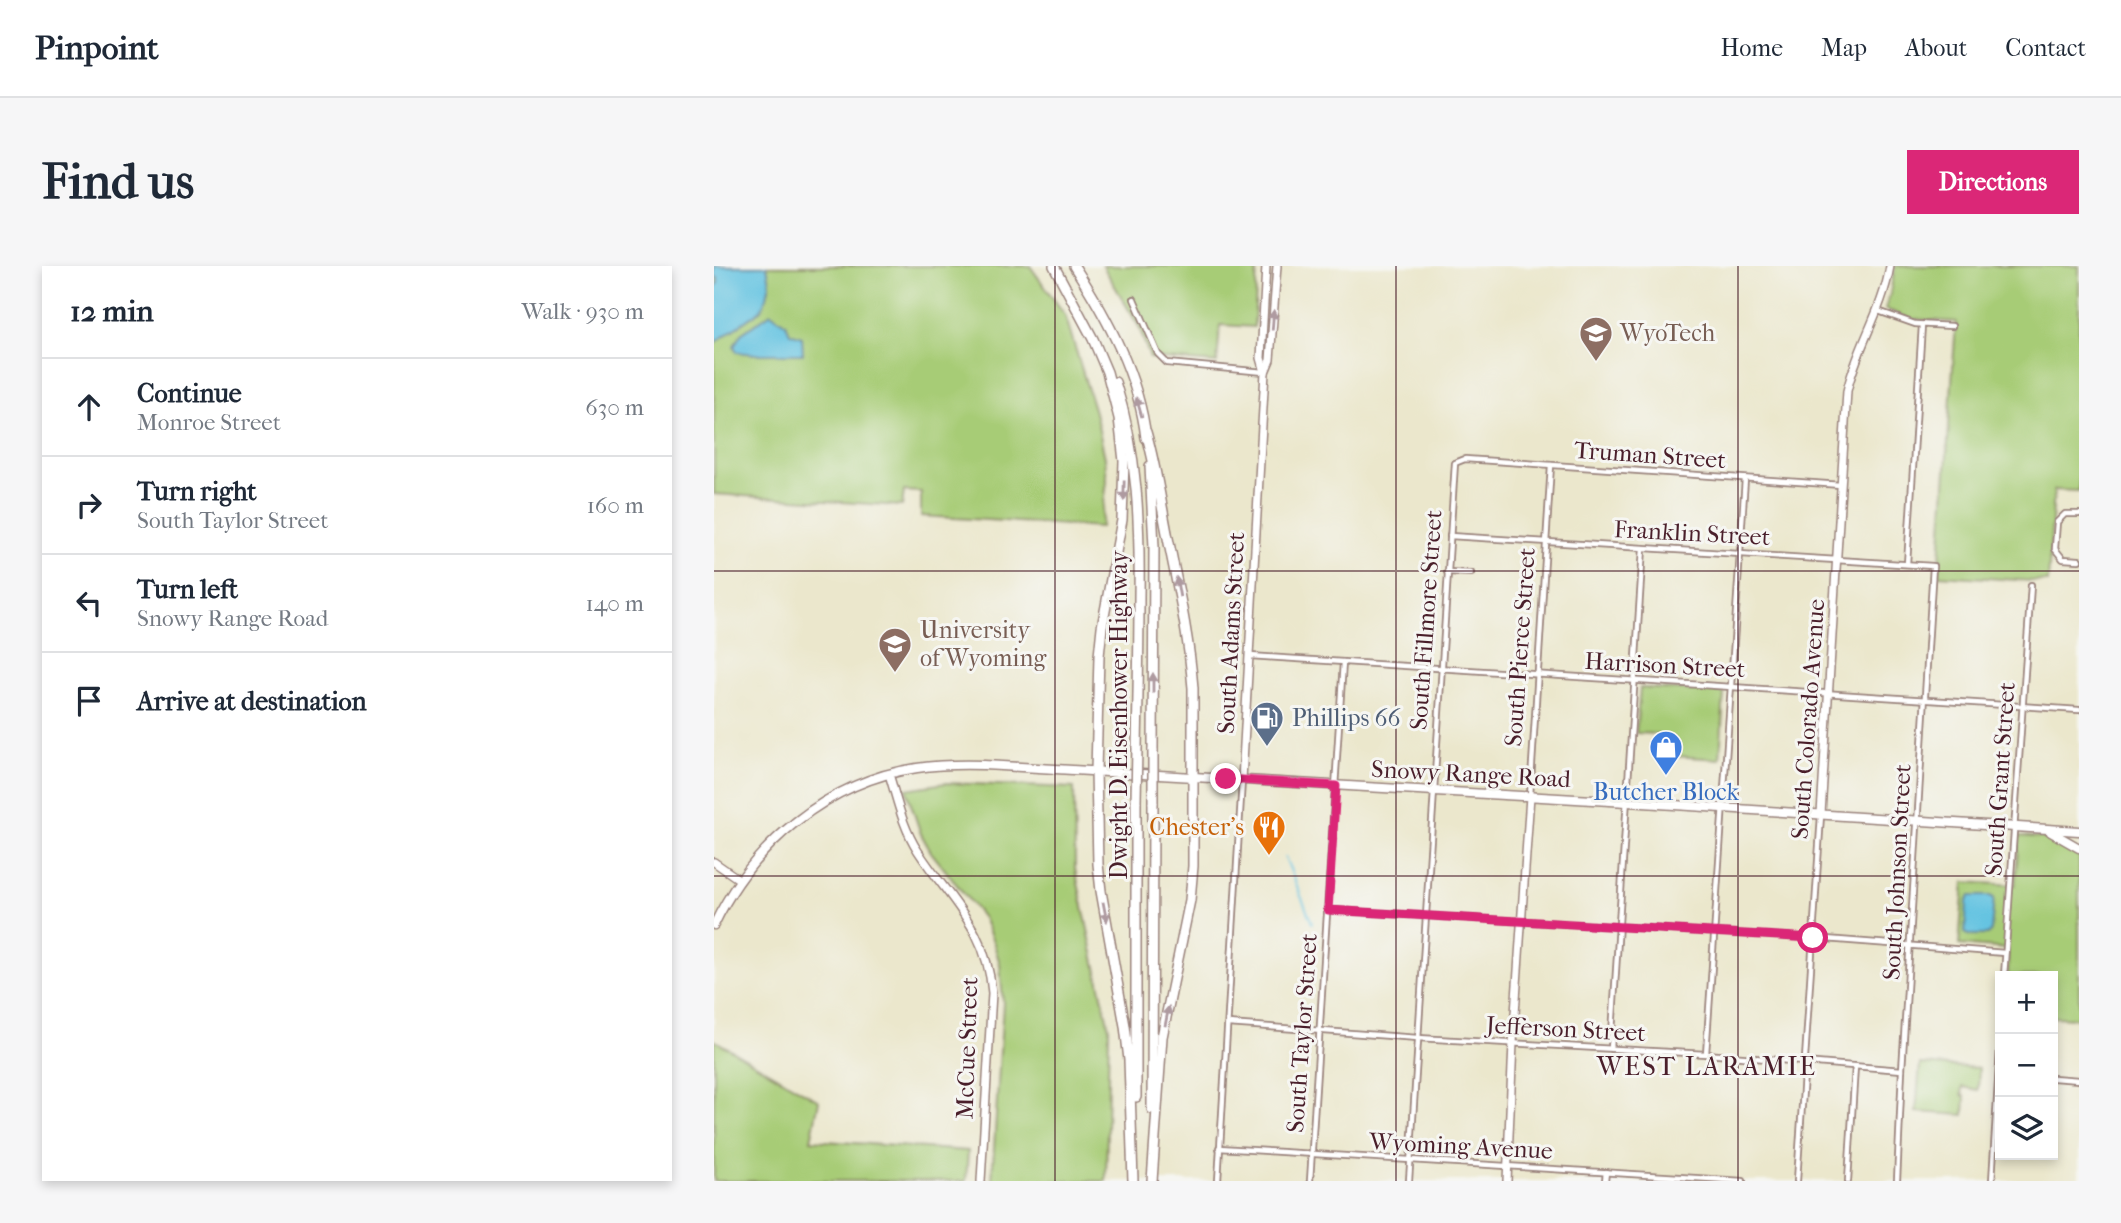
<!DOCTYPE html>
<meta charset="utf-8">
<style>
body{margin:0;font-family:"IM FELL French Canon",serif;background:#f6f6f7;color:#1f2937}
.controls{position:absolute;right:21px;bottom:21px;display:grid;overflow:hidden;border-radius:0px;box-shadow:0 4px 10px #0003}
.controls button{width:63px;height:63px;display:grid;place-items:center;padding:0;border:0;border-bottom:2px solid #e0e1e3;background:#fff;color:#1f2937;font:35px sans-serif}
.stop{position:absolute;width:21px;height:21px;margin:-16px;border:5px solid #db2777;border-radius:50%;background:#fff}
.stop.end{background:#db2777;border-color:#fff;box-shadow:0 2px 7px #0008}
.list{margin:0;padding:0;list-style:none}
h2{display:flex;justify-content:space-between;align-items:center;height:91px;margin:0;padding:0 28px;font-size:30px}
h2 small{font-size:23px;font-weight:400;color:#747a83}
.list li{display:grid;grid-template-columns:46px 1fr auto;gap:21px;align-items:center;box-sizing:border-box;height:98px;padding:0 28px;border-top:2px solid #e0e1e3}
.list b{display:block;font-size:26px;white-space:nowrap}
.list p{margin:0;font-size:23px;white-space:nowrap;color:#747a83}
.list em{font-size:23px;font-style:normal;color:#747a83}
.icon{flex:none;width:38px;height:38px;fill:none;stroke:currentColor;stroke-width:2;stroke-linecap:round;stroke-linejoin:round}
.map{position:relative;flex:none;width:1365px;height:915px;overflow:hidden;border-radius:0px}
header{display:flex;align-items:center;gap:42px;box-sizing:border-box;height:98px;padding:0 35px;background:#fff;border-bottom:2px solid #e0e1e3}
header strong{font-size:33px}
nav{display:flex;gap:38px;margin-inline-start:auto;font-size:24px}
.intro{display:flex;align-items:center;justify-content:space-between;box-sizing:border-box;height:168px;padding:0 42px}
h1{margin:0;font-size:49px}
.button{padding:18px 32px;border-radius:0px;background:#db2777;color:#fff;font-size:24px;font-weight:700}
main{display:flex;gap:42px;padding:0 42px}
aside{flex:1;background:#fff;border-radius:0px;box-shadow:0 4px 10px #0003}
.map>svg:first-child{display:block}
</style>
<header>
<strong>Pinpoint</strong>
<nav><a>Home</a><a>Map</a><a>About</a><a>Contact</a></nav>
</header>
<div class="intro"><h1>Find us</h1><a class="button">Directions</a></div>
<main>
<aside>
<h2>12 min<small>Walk · 930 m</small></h2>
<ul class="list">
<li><svg class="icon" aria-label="ahead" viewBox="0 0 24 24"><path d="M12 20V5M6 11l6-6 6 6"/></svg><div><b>Continue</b><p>Monroe Street</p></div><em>630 m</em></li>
<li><svg class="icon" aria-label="right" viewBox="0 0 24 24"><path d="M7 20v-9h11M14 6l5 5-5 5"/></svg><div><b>Turn right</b><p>South Taylor Street</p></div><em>160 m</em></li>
<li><svg class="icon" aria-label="left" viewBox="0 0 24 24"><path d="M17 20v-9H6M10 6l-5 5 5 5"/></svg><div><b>Turn left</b><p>Snowy Range Road</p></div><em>140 m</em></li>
<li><svg class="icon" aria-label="arrive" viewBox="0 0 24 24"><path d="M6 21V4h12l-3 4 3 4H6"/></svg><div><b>Arrive at destination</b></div></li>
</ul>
</aside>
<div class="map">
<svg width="1365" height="915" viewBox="0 0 1365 915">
<rect width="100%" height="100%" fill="#f6f6f2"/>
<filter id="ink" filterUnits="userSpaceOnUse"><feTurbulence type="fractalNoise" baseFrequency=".0143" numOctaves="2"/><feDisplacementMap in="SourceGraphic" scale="14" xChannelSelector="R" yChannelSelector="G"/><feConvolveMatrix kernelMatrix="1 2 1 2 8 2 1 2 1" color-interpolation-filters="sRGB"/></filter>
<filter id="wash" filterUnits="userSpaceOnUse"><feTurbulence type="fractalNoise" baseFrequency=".00686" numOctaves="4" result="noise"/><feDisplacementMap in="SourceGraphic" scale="28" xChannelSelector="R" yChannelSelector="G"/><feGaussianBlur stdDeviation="1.57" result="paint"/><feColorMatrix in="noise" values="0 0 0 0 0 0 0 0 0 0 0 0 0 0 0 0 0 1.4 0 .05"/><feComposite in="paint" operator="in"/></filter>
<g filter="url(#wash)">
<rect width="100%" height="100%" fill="#ebe7cc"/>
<g fill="#a7cc76" stroke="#787650" stroke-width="2">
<path d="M 0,0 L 316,0 L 351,49 L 381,146 L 391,192 L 393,215 L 387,261 L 207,250 L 207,226 L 190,225 L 188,240 L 0,228 Z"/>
<path d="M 389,0 L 543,0 L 540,61 L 506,59 L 503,97 L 436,92 L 425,61 Z"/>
<path d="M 1181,0 L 1365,0 L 1365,225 L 1340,224 L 1334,316 L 1225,309 L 1242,56 L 1197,53 L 1171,43 L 1176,28 Z"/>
<path d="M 926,422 L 1010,426 L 1006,493 L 943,489 L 944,468 L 922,467 Z"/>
<path d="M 232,517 L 360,522 L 361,603 L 395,762 L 392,915 L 278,915 L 289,737 L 286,698 L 279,675 L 269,652 L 217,586 L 207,568 L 192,523 Z"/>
<path d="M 1305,570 L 1344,573 L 1365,587 L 1365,752 L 1339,751 L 1339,710 L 1294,710 L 1294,683 L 1245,679 L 1250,616 L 1301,619 Z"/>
<path d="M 0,774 L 105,835 L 97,874 L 254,885 L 252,915 L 0,915 Z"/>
<path d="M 1206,798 L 1265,802 L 1264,824 L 1249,821 L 1248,829 L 1251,830 L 1250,849 L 1202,846 Z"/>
</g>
<g fill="#63c3e1" stroke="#567186" stroke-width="2">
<path d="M 0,0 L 53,0 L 56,17 L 53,31 L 47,44 L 0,77 L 0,22 L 4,18 L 4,12 L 0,11 Z"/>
<path d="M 57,47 L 72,58 L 76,67 L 88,71 L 89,88 L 41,88 L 23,86 L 20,80 L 27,68 Z"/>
<path d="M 1256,630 L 1276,630 L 1280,632 L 1277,665 L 1274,669 L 1255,669 L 1251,667 L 1253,635 Z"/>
</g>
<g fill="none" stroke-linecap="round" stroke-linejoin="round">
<path stroke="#63c3e1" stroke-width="2" d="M 571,591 L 598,657"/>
</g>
</g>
<g filter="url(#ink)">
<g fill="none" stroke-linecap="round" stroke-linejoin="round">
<defs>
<g id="street">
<path d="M 420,33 L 444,88 L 453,97 L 550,106"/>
<path d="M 1164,45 L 1201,58 L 1238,60"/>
<path d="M 1365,248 L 1351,248 L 1343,256 L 1341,283 L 1349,293 L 1365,294"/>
<path d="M 736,270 L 1219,300 L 1188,804 L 1183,915"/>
<path d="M 1193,298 L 1208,59"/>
<path d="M 733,306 L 757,307"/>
<path d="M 536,390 C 812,408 1089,425 1365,444"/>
<path d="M 816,530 L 837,199"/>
<path d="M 614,644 L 1099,672 L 1291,687"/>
<path d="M 1290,710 L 1317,319"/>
<path d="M 514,758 L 704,772 L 992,788 L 1188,804"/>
<path d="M 897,783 L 929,282"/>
<path d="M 992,788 L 1031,213"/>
<path d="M 1339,812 L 1365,814"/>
<path d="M 505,882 L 1029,915"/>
<path d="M 504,915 L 528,514"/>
<path d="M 596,915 L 629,396"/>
<path d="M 695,915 L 741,197 L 751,193 L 1127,219"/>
<path d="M 891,915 L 892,906"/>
<path d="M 1083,915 L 1107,549"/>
<path d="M 1134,915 L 1141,800"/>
<path d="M 1278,915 L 1286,782"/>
</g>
<g id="secondary">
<path d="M 551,106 L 547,92 L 552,0"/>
<path d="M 175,508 C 183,534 189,562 204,585 C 237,636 273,662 278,727 L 267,915"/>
<path d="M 528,514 L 551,106 L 556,94 L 563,0"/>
<path d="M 1107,548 L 1133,125 C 1143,81 1169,44 1176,0"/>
<path d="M 0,596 L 26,614"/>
<path d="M 793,915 L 799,777 L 816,530"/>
</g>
<g id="primary">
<path d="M 1337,566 L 1365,582"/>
<path d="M 0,659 C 38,579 114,515 203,502 C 231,498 259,498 288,500 L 913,536 L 1365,565"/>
</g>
<g id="highway">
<path d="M 340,0 L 379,73 L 393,106 L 405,152 L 410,195 L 408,254 L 388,361 L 385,390 L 382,505 L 384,598 L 387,625 L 411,760 L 415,794 L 419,915"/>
<path d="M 360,0 C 393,51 425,110 432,172"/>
<path d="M 401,116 C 424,187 426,258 425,332 C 425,382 424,432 423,482"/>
<path d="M 432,166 C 442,201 447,237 454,272 C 464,322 475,372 479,422 L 479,600 L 476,634 L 448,771 L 438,915"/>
<path d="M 436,200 L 440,281 L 439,485"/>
<path d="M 422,831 L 422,535"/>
<path d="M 438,843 L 439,536"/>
</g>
</defs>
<use href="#street" stroke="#9a837c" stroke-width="8"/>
<use href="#secondary" stroke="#9a837c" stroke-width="10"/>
<use href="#primary" stroke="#9a837c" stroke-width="11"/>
<use href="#highway" stroke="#9a837c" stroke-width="12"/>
<use href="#street" stroke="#fff" stroke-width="4.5"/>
<use href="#secondary" stroke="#fff" stroke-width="7"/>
<use href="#primary" stroke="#fff" stroke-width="8"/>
<use href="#highway" stroke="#fff" stroke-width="9"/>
<defs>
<g id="highway-bridge">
<path d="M 422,535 L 423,482"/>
<path d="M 439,536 L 439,485"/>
</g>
</defs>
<use href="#highway-bridge" stroke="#9a837c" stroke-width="12" stroke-linecap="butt"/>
<use href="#highway-bridge" stroke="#fff" stroke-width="9"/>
</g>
<defs><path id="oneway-solid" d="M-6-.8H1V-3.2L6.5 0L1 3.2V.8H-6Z" transform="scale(1.75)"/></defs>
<g fill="#ae9aa0">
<use href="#oneway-solid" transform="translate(559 54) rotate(-86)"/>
<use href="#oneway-solid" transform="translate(425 141) rotate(-106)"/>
<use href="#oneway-solid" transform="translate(410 225) rotate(91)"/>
<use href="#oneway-solid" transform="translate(464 321) rotate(-100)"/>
<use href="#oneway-solid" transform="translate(439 417) rotate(-90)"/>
<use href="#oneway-solid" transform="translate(391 646) rotate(79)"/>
<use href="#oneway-solid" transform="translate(453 750) rotate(-79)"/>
</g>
</g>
<g fill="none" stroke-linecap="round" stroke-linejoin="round" filter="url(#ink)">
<path stroke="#db2777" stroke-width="9" d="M 512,513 L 622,520 L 614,644 L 1099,672"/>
</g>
<path fill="none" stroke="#4a1f2b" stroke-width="2" stroke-opacity="0.55" d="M 341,0 L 341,915M 682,0 L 682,915M 1024,0 L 1024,915M 0,305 L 1365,305M 0,610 L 1365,610"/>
<defs>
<symbol id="university-pin" viewBox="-11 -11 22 30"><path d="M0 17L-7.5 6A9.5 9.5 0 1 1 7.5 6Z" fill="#8d6e63" stroke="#f6f6f2"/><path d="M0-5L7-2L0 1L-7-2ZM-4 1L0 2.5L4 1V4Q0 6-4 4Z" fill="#fff"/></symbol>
<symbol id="fuel-pin" viewBox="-11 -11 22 30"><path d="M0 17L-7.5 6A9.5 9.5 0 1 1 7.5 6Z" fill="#5c6f8a" stroke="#f6f6f2"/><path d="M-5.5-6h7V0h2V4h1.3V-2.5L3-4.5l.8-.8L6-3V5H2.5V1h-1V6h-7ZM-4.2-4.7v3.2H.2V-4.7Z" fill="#fff"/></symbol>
<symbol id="shop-pin" viewBox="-11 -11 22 30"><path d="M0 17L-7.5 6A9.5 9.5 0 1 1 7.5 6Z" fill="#3f7fe0" stroke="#f6f6f2"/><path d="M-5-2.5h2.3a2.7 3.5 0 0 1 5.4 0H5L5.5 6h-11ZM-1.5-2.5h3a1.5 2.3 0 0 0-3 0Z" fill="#fff"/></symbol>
<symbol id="restaurant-pin" viewBox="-11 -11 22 30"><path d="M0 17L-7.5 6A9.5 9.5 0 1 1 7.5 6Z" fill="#e8710a" stroke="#f6f6f2"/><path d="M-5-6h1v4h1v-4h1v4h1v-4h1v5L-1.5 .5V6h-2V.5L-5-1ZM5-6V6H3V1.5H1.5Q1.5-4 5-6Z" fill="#fff"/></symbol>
</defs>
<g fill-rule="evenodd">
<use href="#university-pin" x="863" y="48" width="38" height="52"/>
<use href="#university-pin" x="162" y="359" width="38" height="52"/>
<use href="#fuel-pin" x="534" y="433" width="38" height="52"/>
<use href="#shop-pin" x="933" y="462" width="38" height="52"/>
<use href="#restaurant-pin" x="536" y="542" width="38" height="52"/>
</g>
<g text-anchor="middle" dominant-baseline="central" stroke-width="6" stroke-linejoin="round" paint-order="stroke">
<g font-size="24" fill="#785e54" stroke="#f6f6f2" text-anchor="start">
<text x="906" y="67">WyoTech</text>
<text x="206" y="364">University<tspan x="206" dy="28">of Wyoming</tspan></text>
</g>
<g font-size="24" fill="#4a1f2b" stroke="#f6f6f2">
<text transform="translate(936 189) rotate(4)">Truman Street</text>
<text transform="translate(978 267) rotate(3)">Franklin Street</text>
<text transform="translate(712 354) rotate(-86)">South Fillmore Street</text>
<text transform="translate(517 367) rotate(-87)">South Adams Street</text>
<text transform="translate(806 381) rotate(-86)">South Pierce Street</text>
<text transform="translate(951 399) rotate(3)">Harrison Street</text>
<text transform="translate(405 449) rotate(-90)">Dwight D. Eisenhower Highway</text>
<text transform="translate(1094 453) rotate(-86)">South Colorado Avenue</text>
<text transform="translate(757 508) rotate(3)">Snowy Range Road</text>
<text transform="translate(1286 513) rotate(-86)">South Grant Street</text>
<text transform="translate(1183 606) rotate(-87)">South Johnson Street</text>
<text transform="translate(852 763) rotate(3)">Jefferson Street</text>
<text transform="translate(588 767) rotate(-86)">South Taylor Street</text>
<text transform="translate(253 782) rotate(-88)">McCue Street</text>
<text transform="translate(747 880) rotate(3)">Wyoming Avenue</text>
</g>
<g font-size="24" fill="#4e5e75" stroke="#f6f6f2" text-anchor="start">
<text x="578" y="452">Phillips 66</text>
</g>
<g font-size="24" fill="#366cbe" stroke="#f6f6f2">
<text x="952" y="526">Butcher Block</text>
</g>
<g font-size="24" fill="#c56008" stroke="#f6f6f2" text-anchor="end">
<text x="530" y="561">Chester's</text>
</g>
<g font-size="26" letter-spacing="2" fill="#4a1f2b" stroke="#f6f6f2">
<text x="993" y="800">WEST LARAMIE</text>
</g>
</g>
</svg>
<div class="controls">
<button>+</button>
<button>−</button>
<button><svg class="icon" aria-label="layers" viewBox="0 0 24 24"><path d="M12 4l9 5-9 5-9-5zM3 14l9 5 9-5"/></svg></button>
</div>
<div class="stop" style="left:1099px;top:672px"></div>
<div class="stop end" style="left:512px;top:513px"></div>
</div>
</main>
